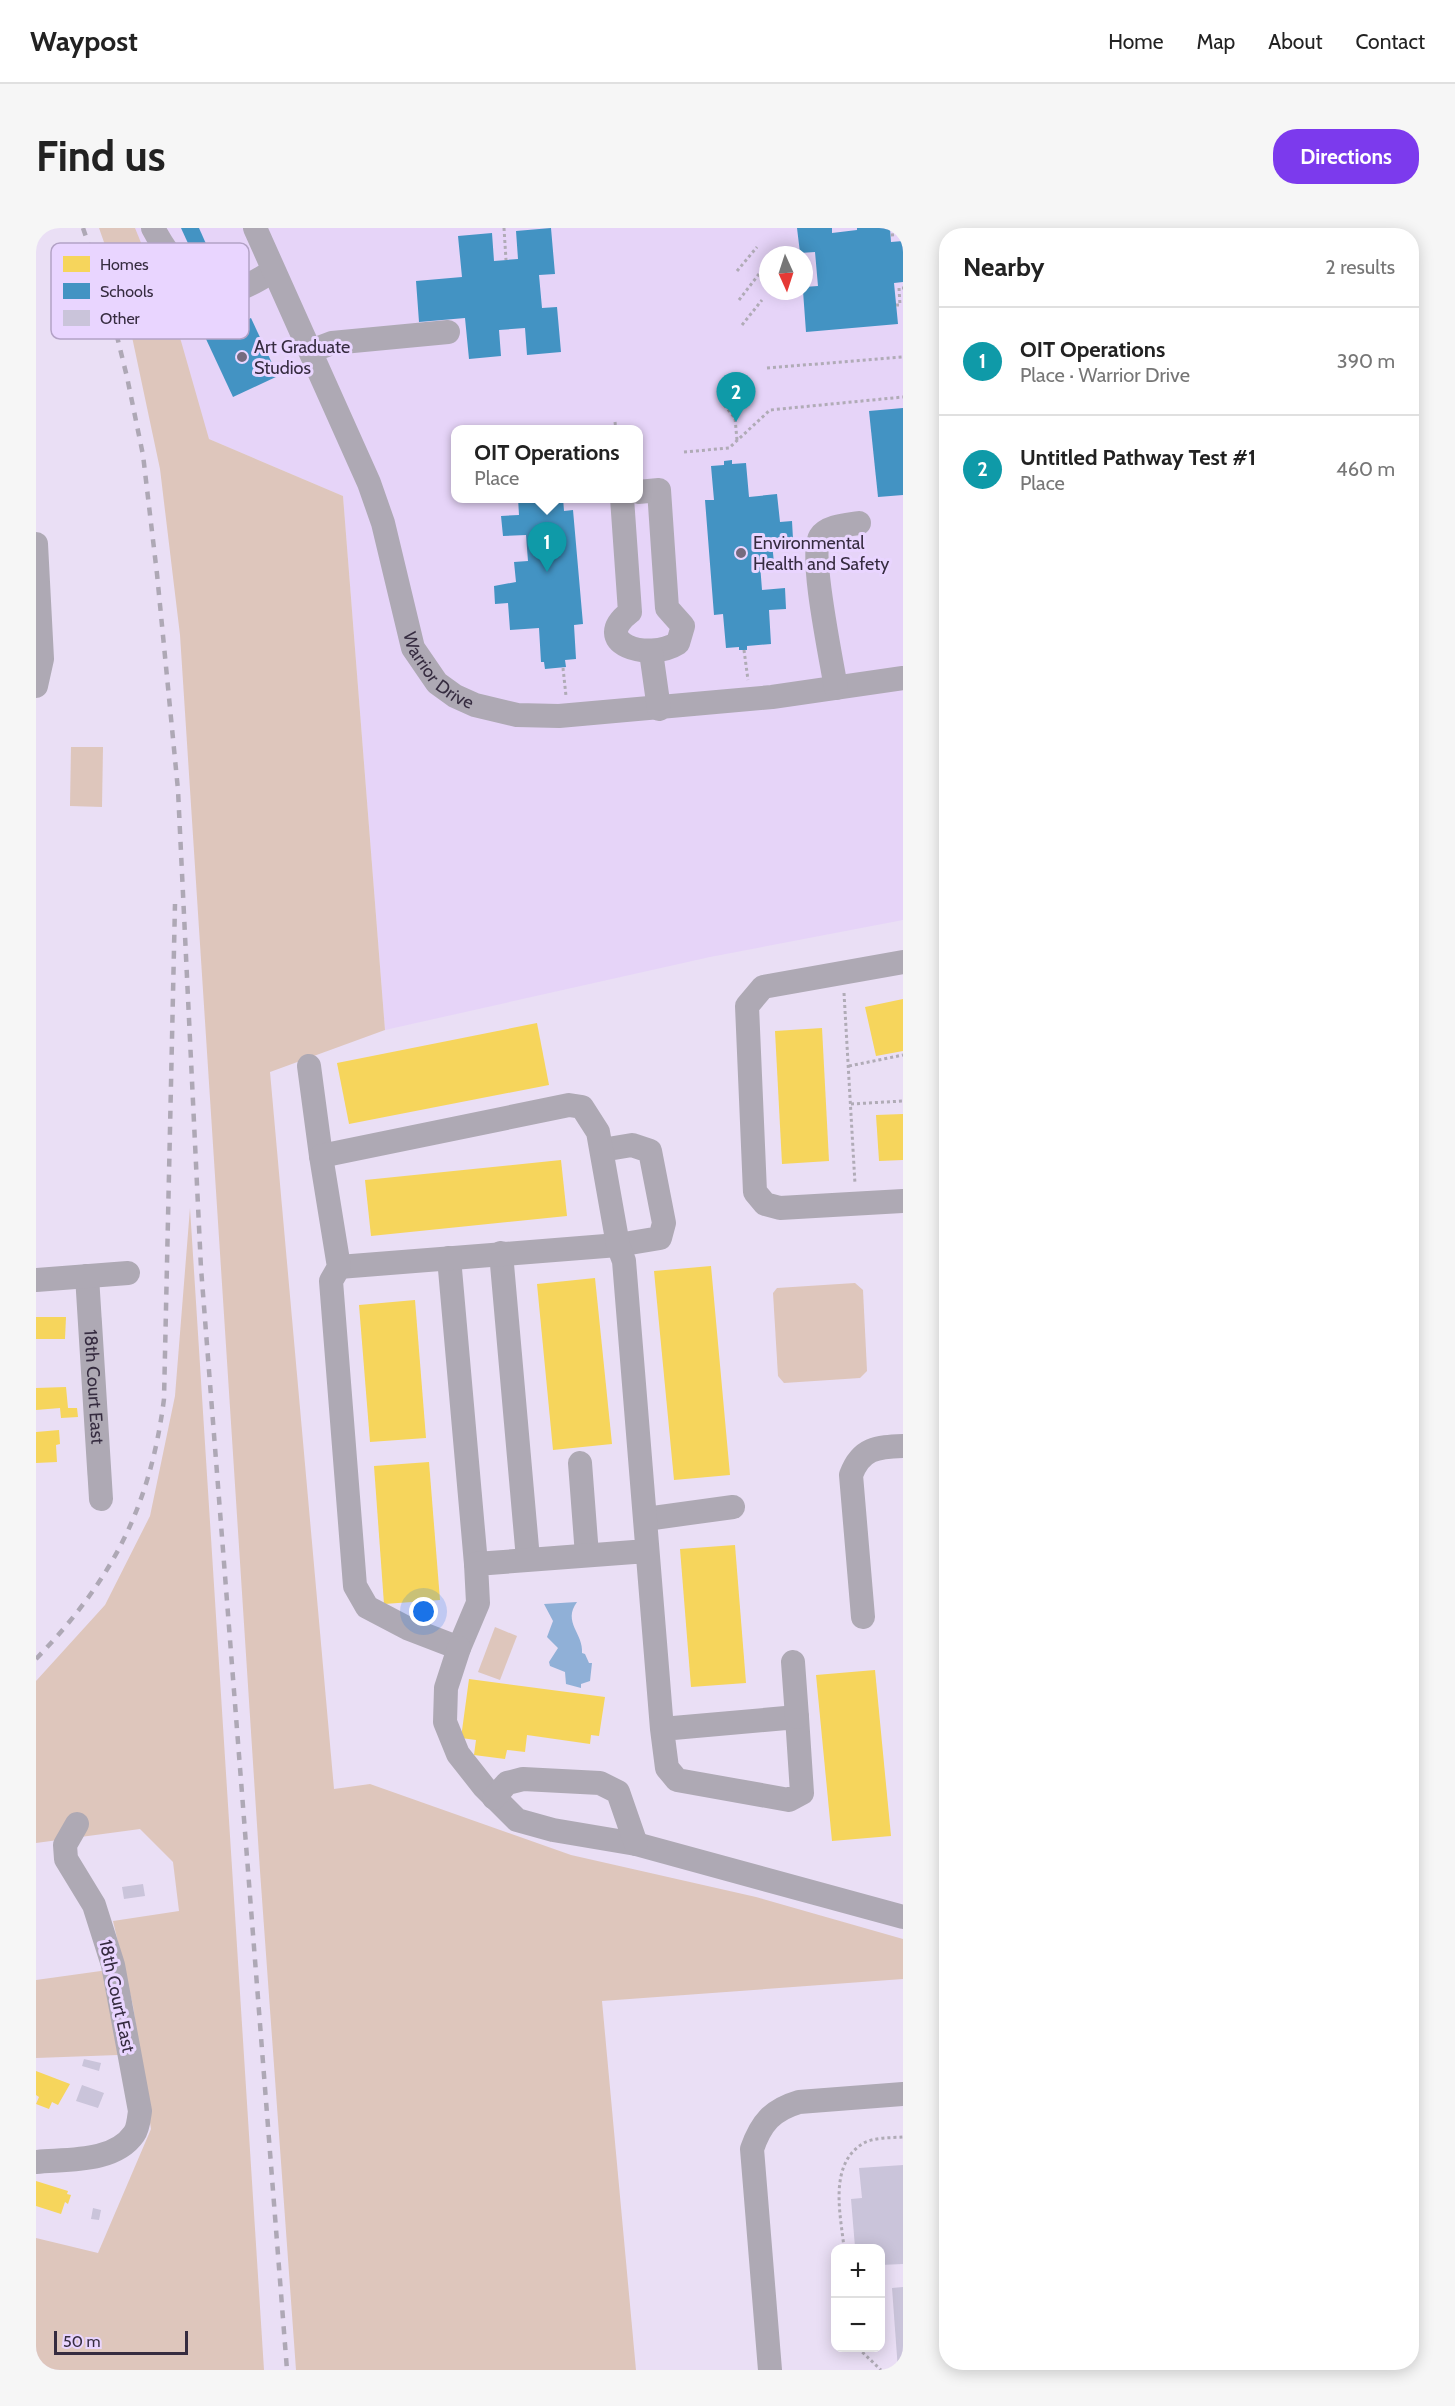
<!DOCTYPE html>
<meta charset="utf-8">
<style>
body{margin:0;font-family:Cabin,sans-serif;background:#f6f6f6;color:#222}
.controls{position:absolute;right:18px;bottom:18px;display:grid;overflow:hidden;border-radius:12px;box-shadow:0 3px 15px #0003}
.controls button{width:54px;height:54px;display:grid;place-items:center;padding:0;border:0;border-bottom:2px solid #e0e0e0;background:#fff;color:#222;font:30px sans-serif}
.compass{position:absolute;left:723px;top:18px;width:54px;height:54px;border-radius:50%;background:#fff;box-shadow:0 3px 15px #0003;rotate:177deg}
.scale{position:absolute;left:18px;bottom:15px;width:134px;box-sizing:border-box;padding-left:6px;border:3px solid #362c40;border-top:0;font-size:16px;line-height:21px;white-space:nowrap;color:#362c40;-webkit-text-stroke:4px #e9d5ff;paint-order:stroke}
.you{position:absolute;left:388px;top:1384px;width:21px;height:21px;margin:-15px;border:4px solid #fff;border-radius:50%;background:#1a73e8;box-shadow:0 0 0 9px #1a73e833}
.badge{display:grid;place-items:center;width:39px;height:39px;border-radius:50%;background:#7c3aed;color:#fff;font-size:20px;font-weight:700}
.pin{position:absolute;translate:-50% -50px;filter:drop-shadow(0 2px 3px #0008)}
.pin::after{content:'';position:absolute;top:32px;width:21px;height:18px;background:inherit;clip-path:polygon(0 0,100% 0,50% 100%)}
.popup{position:absolute;left:415px;top:197px;width:192px;height:78px;box-sizing:border-box;display:grid;place-content:center;border-radius:12px;background:#fff;filter:drop-shadow(0 2px 4px #0005);font-size:20px;white-space:nowrap;color:#767676}
.popup b{font-size:22px;color:#222}
.popup::after{content:'';position:absolute;left:50%;top:100%;margin-left:-12px;border:12px solid transparent;border-top-color:#fff}
.list{margin:0;padding:0;list-style:none}
h2{display:flex;justify-content:space-between;align-items:center;height:78px;margin:0;padding:0 24px;font-size:26px}
h2 small{font-size:20px;font-weight:400;color:#767676}
.list li{display:grid;grid-template-columns:39px 1fr auto;gap:18px;align-items:center;box-sizing:border-box;height:108px;padding:0 24px;border-top:2px solid #e0e0e0}
.list b{display:block;font-size:22px;white-space:nowrap}
.list p{margin:0;font-size:20px;white-space:nowrap;color:#767676}
.list em{font-size:20px;font-style:normal;color:#767676}
.map{position:relative;flex:none;width:867px;height:2142px;overflow:hidden;border-radius:24px}
header{display:flex;align-items:center;gap:36px;box-sizing:border-box;height:84px;padding:0 30px;background:#fff;border-bottom:2px solid #e0e0e0}
header strong{font-size:28px}
nav{display:flex;gap:33px;margin-inline-start:auto;font-size:21px}
.intro{display:flex;align-items:center;justify-content:space-between;box-sizing:border-box;height:144px;padding:0 36px}
h1{margin:0;font-size:42px}
.button{padding:15px 27px;border-radius:24px;background:#7c3aed;color:#fff;font-size:21px;font-weight:700}
main{display:flex;gap:36px;padding:0 36px}
aside{flex:1;background:#fff;border-radius:24px;box-shadow:0 3px 15px #0003}
.map>svg:first-child{display:block}
</style>
<header>
<strong>Waypost</strong>
<nav><a>Home</a><a>Map</a><a>About</a><a>Contact</a></nav>
</header>
<div class="intro"><h1>Find us</h1><a class="button">Directions</a></div>
<main>
<div class="map">
<svg width="867" height="2142" viewBox="0 0 867 2142">
<rect width="100%" height="100%" fill="#eadff5"/>
<path fill="#e6d4f8" fill-rule="evenodd" d="M 77,0 L 867,0 L 867,692 L 674,729 L 349,802 L 307,268 L 173,211 ZM 732,27 L 768,27 L 768,63 L 732,63 ZM 420,202 L 602,202 L 602,270 L 420,270 Z"/>
<g fill="#dec6bc">
<path d="M 63,0 L 99,0 L 145,113 L 173,211 L 307,268 L 349,802 L 234,844 L 298,1561 L 334,1556 L 535,1627 L 720,1669 L 867,1711 L 867,1751 L 566,1773 L 600,2142 L 260,2142 L 224,1643 L 144,407 L 124,241 L 88,71 Z"/>
<path d="M 35,519 L 67,519 L 66,579 L 34,578 Z"/>
<path d="M 154,980 L 228,2142 L 0,2142 L 0,2010 L 62,2025 L 115,1901 L 97,1778 L 77,1693 L 143,1683 L 137,1634 L 104,1601 L 0,1615 L 0,1453 L 69,1377 L 114,1288 L 139,1168 Z"/>
<path d="M 819,1055 L 827,1062 L 831,1143 L 824,1150 L 748,1155 L 742,1148 L 737,1065 L 741,1060 Z"/>
<path d="M 459,1399 L 481,1408 L 464,1452 L 442,1444 Z"/>
<path d="M 72,1742 L 82,1827 L 0,1830 L 0,1752 Z"/>
</g>
<path fill="#90b0d7" d="M 541,1374 C 526,1394 548,1406 546,1425 L 549,1426 L 553,1435 L 556,1435 L 554,1453 L 545,1456 L 545,1460 L 530,1456 L 529,1444 L 514,1438 L 513,1434 L 522,1420 L 511,1409 L 517,1393 L 508,1376 Z"/>
<g fill="#f6d55c">
<path d="M 867,771 L 867,823 L 840,828 L 829,779 Z"/>
<path d="M 501,795 L 513,857 L 313,896 L 301,835 Z"/>
<path d="M 786,800 L 793,933 L 746,936 L 739,803 Z"/>
<path d="M 867,886 L 867,932 L 843,933 L 840,887 Z"/>
<path d="M 525,932 L 531,988 L 335,1008 L 329,952 Z"/>
<path d="M 675,1038 L 694,1247 L 638,1252 L 618,1043 Z"/>
<path d="M 559,1050 L 576,1216 L 517,1222 L 501,1056 Z"/>
<path d="M 379,1072 L 390,1210 L 334,1214 L 323,1077 Z"/>
<path d="M 0,1089 L 30,1089 L 29,1111 L 0,1111 Z"/>
<path d="M 30,1159 L 32,1180 L 41,1180 L 42,1189 L 25,1190 L 24,1180 L 0,1182 L 0,1160 Z"/>
<path d="M 23,1202 L 24,1216 L 20,1217 L 21,1234 L 0,1235 L 0,1204 Z"/>
<path d="M 393,1234 L 404,1372 L 348,1376 L 338,1238 Z"/>
<path d="M 699,1317 L 710,1455 L 655,1459 L 644,1321 Z"/>
<path d="M 839,1442 L 855,1608 L 796,1613 L 780,1447 Z"/>
<path d="M 433,1451 L 569,1469 L 563,1508 L 555,1507 L 554,1516 L 491,1507 L 489,1524 L 471,1522 L 469,1531 L 438,1527 L 440,1512 L 425,1510 Z"/>
<path d="M 0,1843 L 34,1856 L 22,1877 L 16,1874 L 13,1881 L 0,1876 L 3,1869 L 0,1867 Z"/>
<path d="M 0,1953 L 32,1963 L 31,1966 L 35,1967 L 32,1976 L 29,1974 L 25,1986 L 0,1978 Z"/>
</g>
<g fill="#4393c3">
<path d="M 145,0 L 163,0 L 171,18 L 156,24 Z"/>
<path d="M 515,0 L 519,46 L 503,47 L 506,80 L 521,79 L 525,124 L 491,127 L 489,100 L 463,102 L 465,128 L 433,131 L 429,90 L 383,94 L 380,53 L 426,49 L 422,8 L 456,5 L 458,33 L 482,31 L 480,3 Z"/>
<path d="M 761,0 L 796,0 L 796,5 L 821,2 L 821,0 L 854,0 L 855,14 L 867,13 L 867,54 L 858,55 L 862,96 L 770,104 L 767,63 L 768,59 L 782,58 L 779,24 L 764,25 Z"/>
<path d="M 215,90 L 242,148 L 197,169 L 170,111 Z"/>
<path d="M 867,180 L 867,267 L 842,269 L 833,183 Z"/>
<path d="M 696,232 L 696,236 L 710,235 L 713,269 L 741,266 L 744,294 L 756,293 L 757,311 L 736,315 L 738,335 L 724,336 L 726,362 L 749,360 L 750,381 L 733,382 L 735,416 L 711,418 L 711,422 L 703,422 L 703,419 L 690,420 L 687,386 L 678,387 L 669,272 L 678,272 L 675,238 L 688,237 L 688,233 Z"/>
<path d="M 482,270 L 527,270 L 528,283 L 537,282 L 547,396 L 538,397 L 540,431 L 529,432 L 530,439 L 509,441 L 508,434 L 505,434 L 503,400 L 474,402 L 472,375 L 459,376 L 458,358 L 480,354 L 478,334 L 492,333 L 490,307 L 467,308 L 465,288 L 483,287 Z"/>
</g>
<g fill="#cac4da">
<path d="M 107,1656 L 109,1668 L 88,1671 L 86,1659 Z"/>
<path d="M 48,1831 L 65,1835 L 63,1843 L 46,1838 Z"/>
<path d="M 46,1857 L 68,1865 L 62,1880 L 40,1873 Z"/>
<path d="M 867,1937 L 867,2036 L 844,2037 L 844,2020 L 819,2019 L 815,1971 L 826,1970 L 823,1940 Z"/>
<path d="M 57,1980 L 65,1982 L 63,1992 L 55,1991 Z"/>
<path d="M 867,2059 L 867,2141 L 862,2142 L 856,2060 Z"/>
</g>
<g fill="none" stroke-linecap="round" stroke-linejoin="round">
<g stroke="#b0abb6" stroke-width="3" stroke-dasharray="3 3" stroke-linecap="butt">
<path d="M 468,0 L 470,32"/>
<path d="M 855,7 L 867,6"/>
<path d="M 701,43 L 721,19"/>
<path d="M 703,72 L 723,46"/>
<path d="M 860,77 L 864,77 L 863,60 L 867,60"/>
<path d="M 706,97 L 726,72"/>
<path d="M 731,140 L 867,129"/>
<path d="M 688,177 L 699,190 L 701,212"/>
<path d="M 579,194 L 580,202"/>
<path d="M 648,224 L 693,220 L 734,182 L 867,169"/>
<path d="M 708,422 L 712,452"/>
<path d="M 527,440 L 530,468"/>
<path d="M 808,765 L 819,956"/>
<path d="M 813,838 L 867,827"/>
<path d="M 815,876 L 867,873"/>
<path d="M 808,2020 C 805,1988 792,1938 826,1916 C 837,1909 854,1910 867,1909"/>
<path d="M 822,2120 L 845,2142"/>
</g>
<g stroke="#aea9b4" stroke-width="24">
<path d="M 117,0 C 130,25 154,59 185,63 C 203,65 222,52 237,43"/>
<path id="s1" d="M 219,0 L 333,255 L 347,295 L 377,420 L 401,455 L 419,468 L 439,477 L 481,487 L 523,488 L 736,469 L 867,450"/>
<path d="M 275,123 L 296,115 L 412,104"/>
<path d="M 586,270 L 594,384 C 553,415 612,434 642,415 L 647,398 L 631,380 L 623,262 L 602,264"/>
<path d="M 0,316 L 6,431 L 0,458"/>
<path d="M 615,424 L 623,481"/>
<path d="M 800,460 C 796,435 773,326 784,309 C 791,298 811,297 823,295"/>
<path d="M 867,734 L 727,759 L 711,778 L 719,964 L 729,976 L 744,980 L 867,973"/>
<path d="M 273,838 L 285,928"/>
<path d="M 465,1025 L 492,1331"/>
<path d="M 413,1030 L 440,1336"/>
<path d="M 303,1039 L 582,1017 L 624,1010 L 628,995 L 614,923 L 596,917 L 566,922"/>
<path id="s2" d="M 51,1048 L 65,1271"/>
<path d="M 0,1052 L 92,1045"/>
<path d="M 544,1235 L 551,1327"/>
<path d="M 610,1291 L 697,1279"/>
<path d="M 611,1323 L 440,1336 L 442,1375 L 423,1420 L 371,1400 L 331,1379 L 319,1358 L 295,1053 L 303,1039 L 285,928 L 533,877 L 546,879 L 562,904 L 582,1017 L 588,1033 L 626,1501 L 631,1540 L 641,1552 L 753,1572 L 766,1565 L 761,1489 L 626,1501"/>
<path d="M 827,1389 L 815,1247 C 825,1220 841,1219 867,1218"/>
<path d="M 423,1420 L 410,1460 L 409,1494 L 422,1526 L 448,1559 L 481,1592 L 517,1602 L 600,1616 L 867,1689"/>
<path d="M 757,1434 L 761,1489"/>
<path d="M 458,1570 L 471,1555 L 487,1551 L 564,1555 L 582,1564 L 600,1616"/>
<path d="M 0,1934 C 31,1931 78,1935 98,1906 C 102,1901 103,1890 104,1883 L 77,1737 L 58,1677 L 30,1631 L 29,1617 L 41,1596"/>
<path d="M 734,2142 L 716,1921 C 725,1895 736,1882 763,1874 L 867,1866"/>
</g>
<g stroke="#aea8b5" stroke-width="4.5" stroke-dasharray="8 8" stroke-linecap="butt">
<path d="M 47,0 L 74,80 L 91,149 L 107,227 L 121,346 L 142,562 L 165,1040 L 251,2142"/>
<path d="M 0,1431 C 76,1352 114,1280 128,1171 L 139,676"/>
</g>
</g>
<g fill="#756b7f" stroke="#e9d5ff" stroke-width="2">
<circle cx="206" cy="129" r="6"/>
<circle cx="705" cy="325" r="6"/>
</g>
<g text-anchor="middle" dominant-baseline="central" stroke-width="6" stroke-linejoin="round" paint-order="stroke">
<g font-size="18" fill="#362c40" stroke="#e9d5ff" text-anchor="start">
<text x="218" y="119">Art Graduate<tspan x="218" dy="21">Studios</tspan></text>
<text x="717" y="315">Environmental<tspan x="717" dy="21">Health and Safety</tspan></text>
</g>
<g font-size="18" fill="#362c40" stroke="#e9d5ff">
<text stroke="none"><textPath href="#s1" startOffset="484">Warrior Drive</textPath></text>
<text stroke="none"><textPath href="#s2" startOffset="111">18th Court East</textPath></text>
<text transform="translate(81 1768) rotate(78)">18th Court East</text>
</g>
</g>
<rect x="15" y="15" width="198" height="96" rx="9" fill="#e9d5ff" stroke="#b3a2c6" stroke-width="1.5"/>
<rect x="27" y="28" width="27" height="16" fill="#f6d55c"/>
<rect x="27" y="55" width="27" height="16" fill="#4393c3"/>
<rect x="27" y="82" width="27" height="16" fill="#cac4da"/>
<g font-size="16" fill="#362c40">
<text x="64" y="42">Homes</text>
<text x="64" y="69">Schools</text>
<text x="64" y="96">Other</text>
</g>
</svg>
<div class="controls">
<button>+</button>
<button>−</button>
</div>
<svg class="compass" viewBox="-18 -18 36 36"><path d="M0-13l5 13h-10z" fill="#e53935"/><path d="M0 13l5-13h-10z" fill="#767676"/></svg>
<div class="scale">50 m</div>
<div class="you"></div>
<div class="pin badge" style="left:511px;top:344px;background:#0f9aa8">1</div>
<div class="popup"><b>OIT Operations</b>Place</div>
<div class="pin badge" style="left:700px;top:194px;background:#0f9aa8">2</div>
</div>
<aside>
<h2>Nearby<small>2 results</small></h2>
<ul class="list">
<li><span class="badge" style="background:#0f9aa8">1</span><div><b>OIT Operations</b><p>Place · Warrior Drive</p></div><em>390 m</em></li>
<li><span class="badge" style="background:#0f9aa8">2</span><div><b>Untitled Pathway Test #1</b><p>Place</p></div><em>460 m</em></li>
</ul>
</aside>
</main>
